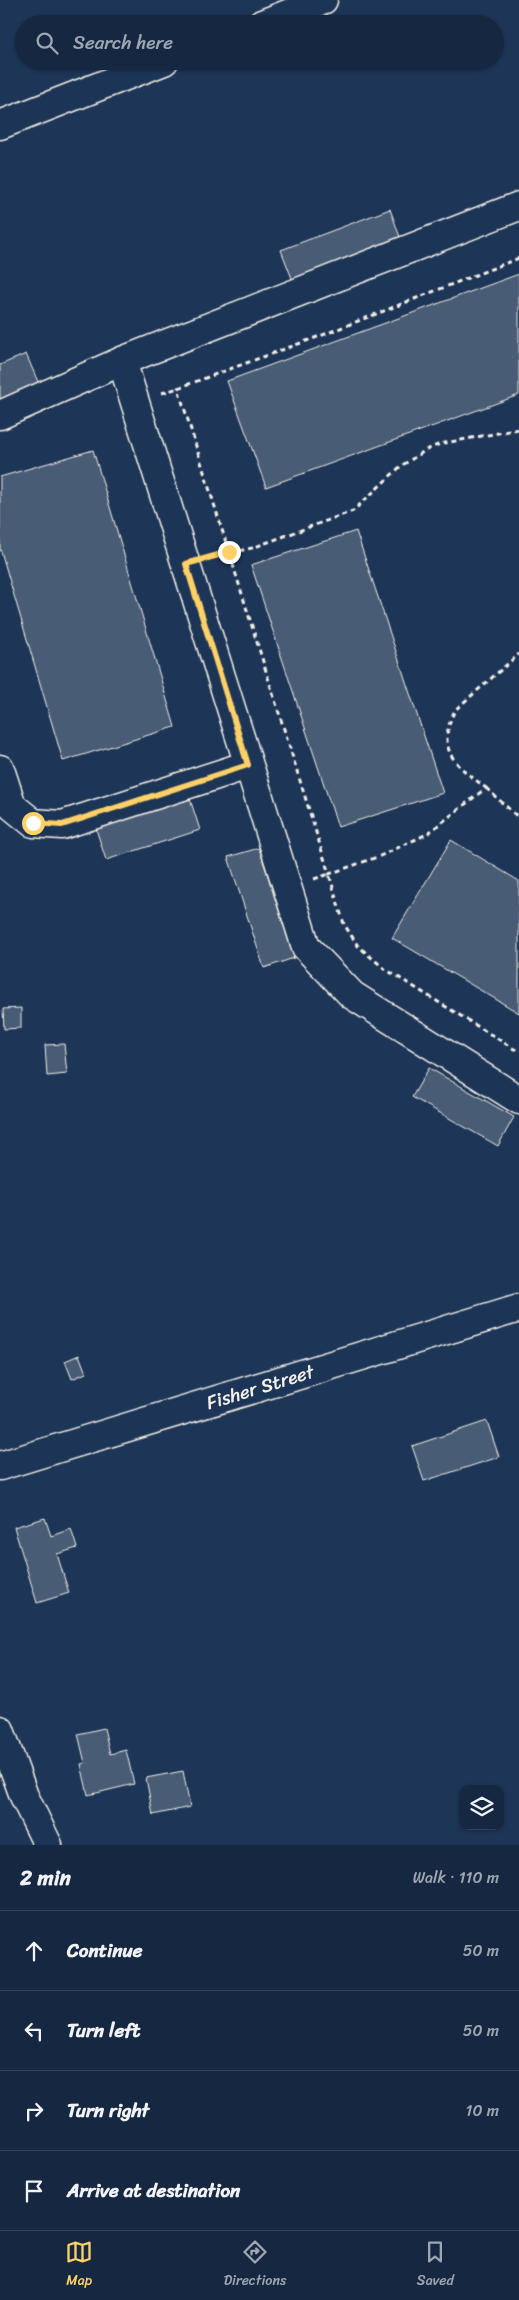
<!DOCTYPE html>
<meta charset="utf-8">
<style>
body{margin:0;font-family:Sriracha,sans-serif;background:#1f3048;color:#f1f3f6}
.controls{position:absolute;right:15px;bottom:15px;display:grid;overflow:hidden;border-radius:10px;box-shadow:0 1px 4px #0004}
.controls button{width:45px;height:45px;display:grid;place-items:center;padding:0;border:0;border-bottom:1px solid #35445a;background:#162841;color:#f1f3f6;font:25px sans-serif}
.stop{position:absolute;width:15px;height:15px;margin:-11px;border:4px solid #ffd166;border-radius:50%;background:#fff}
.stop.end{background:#ffd166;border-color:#fff;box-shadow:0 1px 5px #0008}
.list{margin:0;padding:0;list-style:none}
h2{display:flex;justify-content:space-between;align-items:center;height:65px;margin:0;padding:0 20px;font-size:21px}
h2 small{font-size:16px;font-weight:400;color:#9ea6b1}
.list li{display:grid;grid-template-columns:32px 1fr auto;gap:15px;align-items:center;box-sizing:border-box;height:80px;padding:0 20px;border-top:1px solid #35445a}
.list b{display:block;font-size:19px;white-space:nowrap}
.list em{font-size:16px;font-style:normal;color:#9ea6b1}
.icon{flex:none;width:28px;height:28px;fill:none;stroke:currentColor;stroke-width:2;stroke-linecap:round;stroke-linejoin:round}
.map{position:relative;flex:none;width:519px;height:1845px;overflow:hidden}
.search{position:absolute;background:#162841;box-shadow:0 1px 4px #0004;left:15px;right:15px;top:15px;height:55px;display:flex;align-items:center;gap:12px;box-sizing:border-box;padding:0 18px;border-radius:28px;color:#9ea6b1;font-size:19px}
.sheet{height:385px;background:#162841}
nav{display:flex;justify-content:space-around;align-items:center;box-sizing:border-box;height:70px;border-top:1px solid #35445a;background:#162841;font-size:14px;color:#9ea6b1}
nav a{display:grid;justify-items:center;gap:2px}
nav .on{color:#ffd166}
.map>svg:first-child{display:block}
</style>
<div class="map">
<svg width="519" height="1845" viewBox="0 0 519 1845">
<rect width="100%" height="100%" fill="#1d3557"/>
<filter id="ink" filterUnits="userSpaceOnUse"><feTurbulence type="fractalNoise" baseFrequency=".02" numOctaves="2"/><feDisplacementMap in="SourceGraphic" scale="10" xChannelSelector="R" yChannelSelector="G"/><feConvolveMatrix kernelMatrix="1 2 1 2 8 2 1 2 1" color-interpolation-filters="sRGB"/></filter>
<g filter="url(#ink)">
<g fill="#485b74" stroke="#f4f1e8">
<path d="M 390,209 L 401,240 L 293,281 L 281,250 Z"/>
<path d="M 519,274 L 519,395 L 266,487 L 227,381 Z"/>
<path d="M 26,354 L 39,384 L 0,400 L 0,365 Z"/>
<path d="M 93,450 L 175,727 L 63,761 L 0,548 L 0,477 Z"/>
<path d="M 356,531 L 443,793 L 338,827 L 251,565 Z"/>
<path d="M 190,799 L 200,830 L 106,860 L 96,829 Z"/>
<path d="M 451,840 L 519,881 L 519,1013 L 392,938 Z"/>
<path d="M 259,848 L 294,958 L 264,968 L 228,857 Z"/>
<path d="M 21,1008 L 21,1028 L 4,1029 L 3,1009 Z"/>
<path d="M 64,1044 L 67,1074 L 47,1076 L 45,1045 Z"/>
<path d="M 429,1068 L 514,1117 L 498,1146 L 412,1097 Z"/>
<path d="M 79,1355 L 86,1373 L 72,1379 L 65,1361 Z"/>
<path d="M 487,1421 L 499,1457 L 424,1481 L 412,1446 Z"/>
<path d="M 45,1518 L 51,1536 L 71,1529 L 77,1548 L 57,1554 L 69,1593 L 37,1603 L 14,1527 Z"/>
<path d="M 104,1728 L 110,1754 L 126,1750 L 134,1784 L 88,1795 L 81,1764 L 85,1763 L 78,1734 Z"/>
<path d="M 183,1771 L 190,1807 L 153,1815 L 146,1778 Z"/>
</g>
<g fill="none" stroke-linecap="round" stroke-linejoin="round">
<defs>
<g id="minor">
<path d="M 519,206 L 122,361 L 306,947 L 352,995 L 519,1100"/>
<path d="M 0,415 L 122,361"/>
<path d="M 0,769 L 12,806 L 33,823 L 62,825 L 248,765"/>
<path d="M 0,1466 L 519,1308"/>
<path d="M 0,1730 L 24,1796 L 48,1845"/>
</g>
<g id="highway">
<path d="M 262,24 L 323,0"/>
<path d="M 0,125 L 164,61"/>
</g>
</defs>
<use href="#minor" stroke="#f4f1e8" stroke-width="31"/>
<use href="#highway" stroke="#f4f1e8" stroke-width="31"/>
<g stroke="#f4f1e8" stroke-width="3" stroke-dasharray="5 4" stroke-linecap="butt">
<path d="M 519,258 L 320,336 L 178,388 L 329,874 L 380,856 L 427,834 L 486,788 C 455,764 435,751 455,710 L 519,654"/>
<path d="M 162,393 L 178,388"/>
<path d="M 213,557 L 252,548 L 353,511 L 401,466 L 426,450 L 440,444 L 519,429"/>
<path d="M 486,788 L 519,818"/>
<path d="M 314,879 L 329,874 L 344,924 L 358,946 L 385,969 L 519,1052"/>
</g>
<use href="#minor" stroke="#1d3557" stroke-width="28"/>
<use href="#highway" stroke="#1d3557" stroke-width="28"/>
</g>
</g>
<g fill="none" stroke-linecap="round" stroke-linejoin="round" filter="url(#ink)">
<path stroke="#ffd166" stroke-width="6" d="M 33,823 L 62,825 L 248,765 L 186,564 L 229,552"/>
</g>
<g text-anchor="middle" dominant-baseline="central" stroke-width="5" stroke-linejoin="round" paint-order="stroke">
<g font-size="19" fill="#f4f1e8" stroke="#1d3557">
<text transform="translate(260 1387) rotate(-17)">Fisher Street</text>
</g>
</g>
</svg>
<div class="controls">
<button><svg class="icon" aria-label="layers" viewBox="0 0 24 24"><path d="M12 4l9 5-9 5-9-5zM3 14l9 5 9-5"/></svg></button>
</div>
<div class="stop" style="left:33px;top:823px"></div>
<div class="stop end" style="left:229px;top:552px"></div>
<div class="search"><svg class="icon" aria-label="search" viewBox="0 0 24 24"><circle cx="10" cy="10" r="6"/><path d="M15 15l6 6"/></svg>Search here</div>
</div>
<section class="sheet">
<h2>2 min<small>Walk · 110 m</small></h2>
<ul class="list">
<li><svg class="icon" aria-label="ahead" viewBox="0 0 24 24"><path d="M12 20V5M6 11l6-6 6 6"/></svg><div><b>Continue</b></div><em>50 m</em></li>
<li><svg class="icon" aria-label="left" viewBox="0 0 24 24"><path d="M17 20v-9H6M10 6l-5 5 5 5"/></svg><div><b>Turn left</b></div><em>50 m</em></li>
<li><svg class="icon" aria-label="right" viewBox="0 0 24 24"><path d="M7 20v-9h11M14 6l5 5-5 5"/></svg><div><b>Turn right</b></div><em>10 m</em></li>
<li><svg class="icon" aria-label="arrive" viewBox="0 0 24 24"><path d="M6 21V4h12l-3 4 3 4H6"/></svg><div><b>Arrive at destination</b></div></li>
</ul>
</section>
<nav>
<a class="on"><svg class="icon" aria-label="map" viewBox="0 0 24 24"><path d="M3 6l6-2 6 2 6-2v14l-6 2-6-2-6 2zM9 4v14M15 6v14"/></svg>Map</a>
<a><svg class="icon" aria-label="directions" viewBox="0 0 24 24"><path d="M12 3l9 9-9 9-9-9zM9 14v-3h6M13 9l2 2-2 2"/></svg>Directions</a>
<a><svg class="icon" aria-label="saved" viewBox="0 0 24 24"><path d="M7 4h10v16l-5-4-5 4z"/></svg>Saved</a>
</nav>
